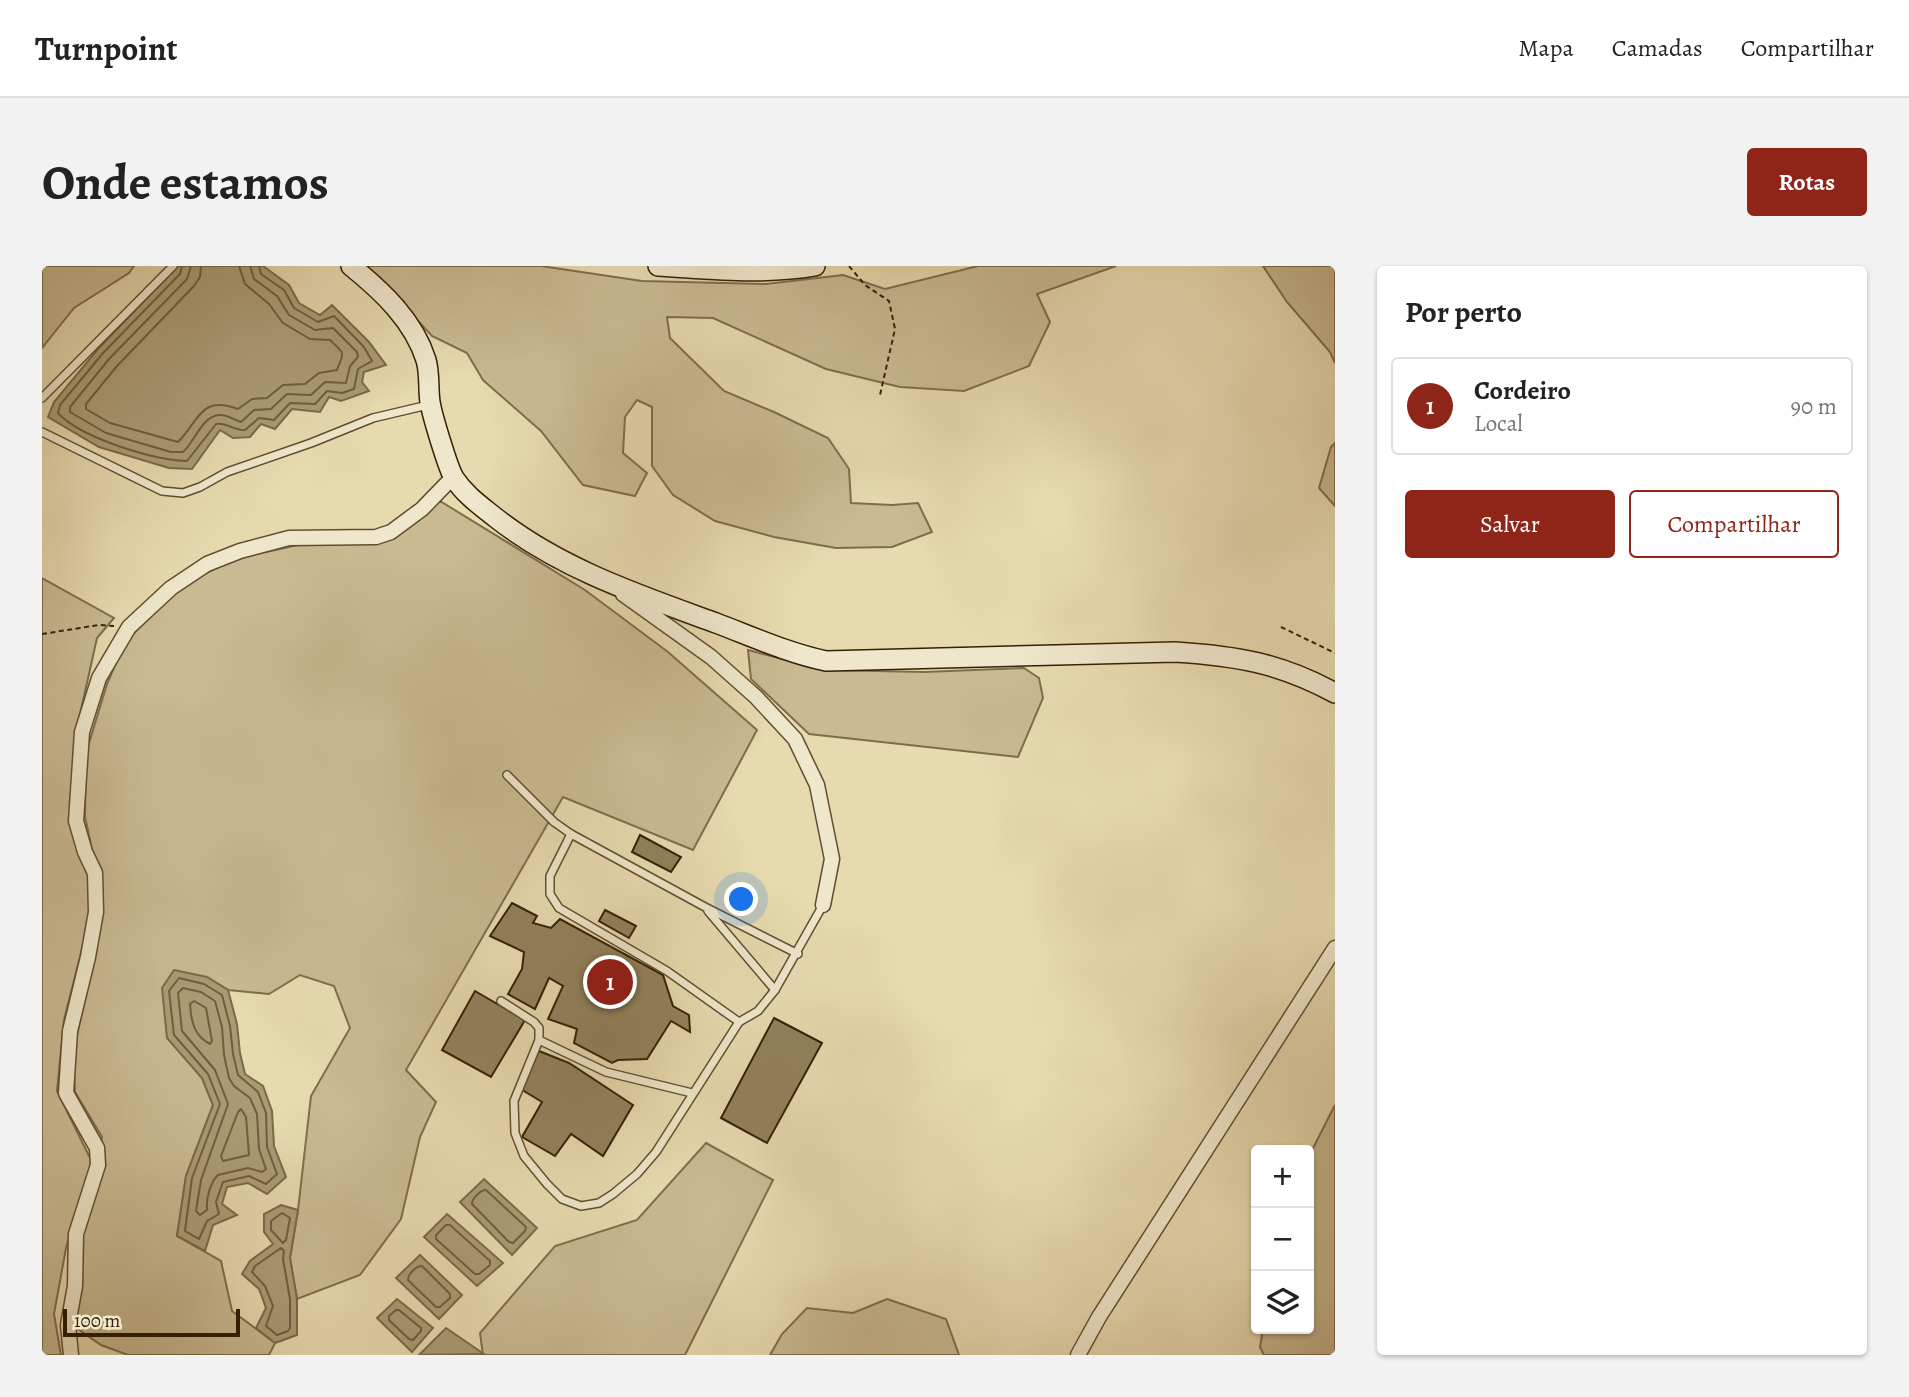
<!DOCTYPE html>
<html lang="pt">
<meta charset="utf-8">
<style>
body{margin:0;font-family:Alegreya,serif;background:#f2f2f2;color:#222}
.controls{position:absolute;right:21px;bottom:21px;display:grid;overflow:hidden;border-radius:7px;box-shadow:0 2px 5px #0004}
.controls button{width:63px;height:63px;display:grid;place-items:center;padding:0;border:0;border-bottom:2px solid #e0e0e0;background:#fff;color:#222;font:35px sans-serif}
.scale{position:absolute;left:21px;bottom:18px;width:177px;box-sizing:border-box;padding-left:7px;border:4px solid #342005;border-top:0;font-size:19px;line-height:24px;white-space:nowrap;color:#342005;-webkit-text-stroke:5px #efe7cb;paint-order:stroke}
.you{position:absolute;left:700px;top:634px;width:24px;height:24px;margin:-18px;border:5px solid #fff;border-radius:50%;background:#1a73e8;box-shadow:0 0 0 10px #1a73e833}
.badge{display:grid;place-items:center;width:46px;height:46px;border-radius:50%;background:#8f2418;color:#fff;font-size:23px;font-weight:700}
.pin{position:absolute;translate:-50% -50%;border:4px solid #fff;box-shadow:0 2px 7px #0006}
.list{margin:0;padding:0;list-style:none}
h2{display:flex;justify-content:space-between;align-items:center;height:91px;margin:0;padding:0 28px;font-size:30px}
h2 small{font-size:23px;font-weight:400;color:#767676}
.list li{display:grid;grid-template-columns:46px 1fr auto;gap:21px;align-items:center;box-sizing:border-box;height:98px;margin:0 14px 14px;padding:0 14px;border:2px solid #e0e0e0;border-radius:7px}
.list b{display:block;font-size:26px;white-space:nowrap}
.list p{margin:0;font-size:23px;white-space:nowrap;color:#767676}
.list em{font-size:23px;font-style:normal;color:#767676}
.actions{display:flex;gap:14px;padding:21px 28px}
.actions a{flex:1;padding:16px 0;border:2px solid #8f2418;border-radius:7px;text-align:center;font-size:24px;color:#8f2418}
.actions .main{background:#8f2418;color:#fff}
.icon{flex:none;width:38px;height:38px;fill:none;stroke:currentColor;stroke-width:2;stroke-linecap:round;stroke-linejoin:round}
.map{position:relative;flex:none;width:1293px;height:1089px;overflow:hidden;border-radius:7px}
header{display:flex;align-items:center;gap:42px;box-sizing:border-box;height:98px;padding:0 35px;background:#fff;border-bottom:2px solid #e0e0e0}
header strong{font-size:33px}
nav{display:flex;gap:38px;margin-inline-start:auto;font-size:24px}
.intro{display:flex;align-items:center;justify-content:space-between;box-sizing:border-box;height:168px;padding:0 42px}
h1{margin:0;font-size:49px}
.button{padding:18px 32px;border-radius:7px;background:#8f2418;color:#fff;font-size:24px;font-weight:700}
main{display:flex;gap:42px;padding:0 42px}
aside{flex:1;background:#fff;border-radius:7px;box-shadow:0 2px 5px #0004}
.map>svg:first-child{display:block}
</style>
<header>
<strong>Turnpoint</strong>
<nav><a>Mapa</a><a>Camadas</a><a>Compartilhar</a></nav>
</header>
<div class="intro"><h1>Onde estamos</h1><a class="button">Rotas</a></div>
<main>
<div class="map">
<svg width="1293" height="1089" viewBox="0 0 1293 1089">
<rect width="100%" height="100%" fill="#e7daaf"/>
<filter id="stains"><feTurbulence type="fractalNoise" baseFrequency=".00286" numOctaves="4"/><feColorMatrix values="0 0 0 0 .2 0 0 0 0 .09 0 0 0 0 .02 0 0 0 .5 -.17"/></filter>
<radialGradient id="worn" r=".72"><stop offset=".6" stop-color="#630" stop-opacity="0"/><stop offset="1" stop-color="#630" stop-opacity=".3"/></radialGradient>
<g fill="#c9ba92" stroke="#7e6d4c" stroke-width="2">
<path d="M 0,0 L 92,0 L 87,7 L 32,42 L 0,82 Z"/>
<path d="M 325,0 L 499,0 L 600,15 L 724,18 L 801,9 L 843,23 L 936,0 L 1074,0 L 995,28 L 1008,56 L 987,100 L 922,125 L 858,121 L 784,103 L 671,52 L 625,51 L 628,72 L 682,125 L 732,146 L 786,172 L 807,203 L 809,237 L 850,239 L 876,237 L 890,266 L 850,281 L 794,282 L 732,271 L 673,255 L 631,229 L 610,200 L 610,141 L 595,134 L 583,151 L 581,187 L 605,207 L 593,230 L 541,219 L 499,165 L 441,114 L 425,87 L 390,70 Z"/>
<path d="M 1221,0 L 1293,0 L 1293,97 L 1288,86 L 1245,36 Z"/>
<path d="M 1293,177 L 1293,240 L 1277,222 L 1289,181 Z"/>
<path d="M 398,235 L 543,324 L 626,386 L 715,464 L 651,584 L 521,531 L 364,804 L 394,836 L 378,871 L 359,953 L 318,1009 L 255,1033 L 248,992 L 256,944 L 269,830 L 308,762 L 292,720 L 258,709 L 227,728 L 186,724 L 165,711 L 125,771 L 160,812 L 171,839 L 144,910 L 135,970 L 179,995 L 190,1045 L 233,1077 L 227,1089 L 86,1089 L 59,1079 L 33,1061 L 41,964 L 60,871 L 33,826 L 31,786 L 44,730 L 61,634 L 43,551 L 44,487 L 65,418 L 83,376 L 142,318 L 193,293 L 265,277 L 355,270 Z"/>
<path d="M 0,312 L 72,352 L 55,372 L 34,466 L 27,556 L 46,607 L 48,651 L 22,754 L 15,825 L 51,898 L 24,982 L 12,1048 L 19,1089 L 0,1089 Z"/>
<path d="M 706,384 L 783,404 L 882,406 L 982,402 L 997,412 L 1001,432 L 976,491 L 767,468 L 709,413 Z"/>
<path d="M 1293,839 L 1293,1089 L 1222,1089 L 1218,1081 L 1221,1063 L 1267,1063 L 1267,890 Z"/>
<path d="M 664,877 L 731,914 L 643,1089 L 441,1089 L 438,1067 L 513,980 L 595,954 Z"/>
<path d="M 845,1033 L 904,1053 L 917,1089 L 728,1089 L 740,1068 L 765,1042 L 811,1047 Z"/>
</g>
<g fill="#aa9b75" stroke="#7b6a48" stroke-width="2">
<path d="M 136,0 L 221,0 L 247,19 L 257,37 L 278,49 L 290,39 L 327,76 L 344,99 L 322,106 L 320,116 L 327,125 L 299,135 L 287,131 L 278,146 L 250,143 L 233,163 L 219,158 L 208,171 L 191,172 L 178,164 L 150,203 L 127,202 L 57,181 L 6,151 L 12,136 L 56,83 Z"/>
<path d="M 132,704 L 165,711 L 186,724 L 195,758 L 198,787 L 203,808 L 221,820 L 230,845 L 232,880 L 244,911 L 225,928 L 206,917 L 185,921 L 180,938 L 195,949 L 171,959 L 163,985 L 135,970 L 144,910 L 171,839 L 160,812 L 125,772 L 120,722 Z"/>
<path d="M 442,913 L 495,962 L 470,989 L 418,936 Z"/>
<path d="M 239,939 L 256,944 L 248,992 L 255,1033 L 255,1069 L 233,1077 L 214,1062 L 224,1042 L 217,1023 L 200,1008 L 208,995 L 231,978 L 222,966 L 222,948 Z"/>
<path d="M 405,948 L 461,997 L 435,1020 L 382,971 Z"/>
<path d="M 378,989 L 420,1029 L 397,1053 L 354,1012 Z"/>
<path d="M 355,1033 L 391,1062 L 370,1086 L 335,1052 Z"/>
<path d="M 404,1062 L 442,1088 L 377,1089 Z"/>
</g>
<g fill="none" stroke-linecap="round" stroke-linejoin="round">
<g stroke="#6f5e3d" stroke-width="2">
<path d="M 140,0 L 138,8 L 61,87 L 18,139 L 16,147 C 39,172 111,194 145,195 L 174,158 C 184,156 193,165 203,164 L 217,152 L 232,154 L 248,137 L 273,138 L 285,125 L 300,127 L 312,123 L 316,103 L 330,95 L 322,81 L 292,50 L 276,56 L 252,42 L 242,24 L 219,8 L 217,0"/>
<path d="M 149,0 L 145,13 L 67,93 L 28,141 L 28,146 L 64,167 L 129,186 L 141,186 C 152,177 160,150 177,149 C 185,148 192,154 199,156 L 212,144 L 229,143 L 245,128 L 269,129 L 283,116 L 304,117 L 308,100 L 316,91 L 315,86 L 291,62 L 273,64 L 247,49 L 235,30 L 212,13 L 208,0"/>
<path d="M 159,0 L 158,11 L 152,20 L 75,100 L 44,138 L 44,143 L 68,157 L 136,176 C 158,154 158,129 196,143 L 210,133 L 225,132 L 241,119 L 263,118 L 277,107 L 295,104 C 302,85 304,89 288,74 L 268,73 L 241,57 L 227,38 L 203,18 L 197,0"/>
<path d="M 137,712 L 162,718 L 180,729 L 188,760 L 191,788 L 196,809 L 216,826 L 224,847 L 225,881 L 235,908 L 224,918 L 207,910 L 181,916 L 174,936 L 177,948 L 165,955 L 157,973 L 143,965 L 150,912 L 178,838 L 166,808 L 132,769 L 127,725 Z"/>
<path d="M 141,722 L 159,726 L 173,735 L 180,761 L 182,789 L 187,812 L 192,820 L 208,832 L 215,848 L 217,883 L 224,903 L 220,906 L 206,902 L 176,909 C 168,917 164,932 165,944 L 158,949 L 154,945 L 159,914 L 186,838 L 173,804 L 140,765 L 136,727 Z"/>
<path d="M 152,735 L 164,742 L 170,775 L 168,778 C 152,770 149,755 148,738 Z"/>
<path d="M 199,843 L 204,851 L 207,889 L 181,895 L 179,890 L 196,846 Z"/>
<path d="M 444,924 L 484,961 L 483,965 L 471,977 L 467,976 L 430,938 C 430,933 438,924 444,924 Z"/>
<path d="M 240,947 L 248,952 L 244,974 L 241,977 L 229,964 L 229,955 Z"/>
<path d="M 404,959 L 408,959 L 448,995 L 448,999 L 437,1008 L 433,1008 L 394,973 L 394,969 Z"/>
<path d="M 239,982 L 242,985 L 241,993 L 248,1033 L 248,1062 L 246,1065 L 235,1069 L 224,1060 L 231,1040 L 223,1020 L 210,1006 L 213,1000 Z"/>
<path d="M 380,1000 L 408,1028 L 408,1032 L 398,1041 L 394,1041 L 366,1014 C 366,1008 374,1000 380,1000 Z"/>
<path d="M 354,1044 L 357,1044 L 379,1062 L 379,1065 L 371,1074 L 367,1073 L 347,1054 L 347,1050 Z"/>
</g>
</g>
<g fill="#91815d" stroke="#342005" stroke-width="2">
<path d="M 598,569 L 639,591 L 629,606 L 590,586 Z"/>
<path d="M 470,637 L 495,650 L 491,657 L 509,662 L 518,653 L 621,709 L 631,740 L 647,749 L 648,766 L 629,755 L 605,793 L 576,794 L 570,797 L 532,777 L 535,763 L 506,753 L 521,720 L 507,712 L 493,743 L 466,728 L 480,703 L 482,686 L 448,670 Z"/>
<path d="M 563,644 L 594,660 L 587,672 L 557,655 Z"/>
<path d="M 433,725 L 483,754 L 449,811 L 400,784 Z"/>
<path d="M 732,752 L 780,777 L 725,877 L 679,852 Z"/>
<path d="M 497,785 L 527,797 L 591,839 L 561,890 L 529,868 L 513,890 L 480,871 L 500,836 L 477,822 Z"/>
</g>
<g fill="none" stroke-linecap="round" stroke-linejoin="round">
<defs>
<g id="lane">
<path d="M 0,132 L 131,0"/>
<path d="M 0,166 L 120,225 L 141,227 L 158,221 L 185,206 L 269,177 L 331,152 L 386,139"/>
<path d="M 465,509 L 512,556 L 529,568 L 663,641 L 756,688"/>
<path d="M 529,568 L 508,610 L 508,628 L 517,642 L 625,705 L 697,756"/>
<path d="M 666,645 L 733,724"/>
<path d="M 459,735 L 492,756 L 497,762 L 497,774 L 564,806 L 650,827"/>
<path d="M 497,774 L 472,835 L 473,867 L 482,890 L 505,918 L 520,933 L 539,940 L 557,937 L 571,928 L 595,908 L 614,886 L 697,756 L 716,745 L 733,724 L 781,639"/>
</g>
<g id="street">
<path d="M 581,328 L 669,391 L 714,431 L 753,473 L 775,519 L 790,593 L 781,639"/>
<path d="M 29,1089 L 26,1059 L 33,1020 L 34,968 L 56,899 L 55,882 L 24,827 L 28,765 L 46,691 L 54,646 L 53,607 L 43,586 L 34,555 L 40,466 L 57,412 L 87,361 L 129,322 L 165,298 L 198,285 L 247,272 L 334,271 L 349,266 L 380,243 L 411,211"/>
<path d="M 1036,1089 L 1057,1051 L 1293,682"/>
</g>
<g id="secondary">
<path d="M 309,0 C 340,25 372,55 384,94 C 388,107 386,123 388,136 C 390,149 406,202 412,212 C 423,229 439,240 454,252 C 519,303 597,329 674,357 C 711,371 746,387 784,395 L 1133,386 C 1195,390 1238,397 1293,427"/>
<path d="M 616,0 C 669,3 721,9 773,0"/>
</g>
</defs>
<use href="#lane" stroke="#614e30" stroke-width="10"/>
<use href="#street" stroke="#614e30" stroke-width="17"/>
<use href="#secondary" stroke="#342005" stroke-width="22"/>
<g stroke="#342005" stroke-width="2" stroke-dasharray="5 3.5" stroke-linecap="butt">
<path d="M 807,0 L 823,19 L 847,35 L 853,63 L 838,129"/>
<path d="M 1239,361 L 1293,387"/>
<path d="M 0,368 L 57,359 L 72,360"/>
</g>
<use href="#lane" stroke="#efe7cb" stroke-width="7"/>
<use href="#street" stroke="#efe7cb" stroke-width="14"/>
<use href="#secondary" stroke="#efe7cb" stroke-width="19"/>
</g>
<rect width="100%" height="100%" filter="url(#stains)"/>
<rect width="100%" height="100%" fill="url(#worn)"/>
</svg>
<div class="controls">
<button>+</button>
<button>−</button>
<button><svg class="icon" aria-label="layers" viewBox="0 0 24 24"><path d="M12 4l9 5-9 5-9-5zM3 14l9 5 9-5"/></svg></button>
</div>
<div class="scale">100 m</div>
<div class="you"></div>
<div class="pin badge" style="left:568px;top:716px">1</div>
</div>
<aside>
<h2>Por perto<small></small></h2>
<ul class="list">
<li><span class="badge">1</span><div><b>Cordeiro</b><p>Local</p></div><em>90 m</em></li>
</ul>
<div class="actions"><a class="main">Salvar</a><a>Compartilhar</a></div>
</aside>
</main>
